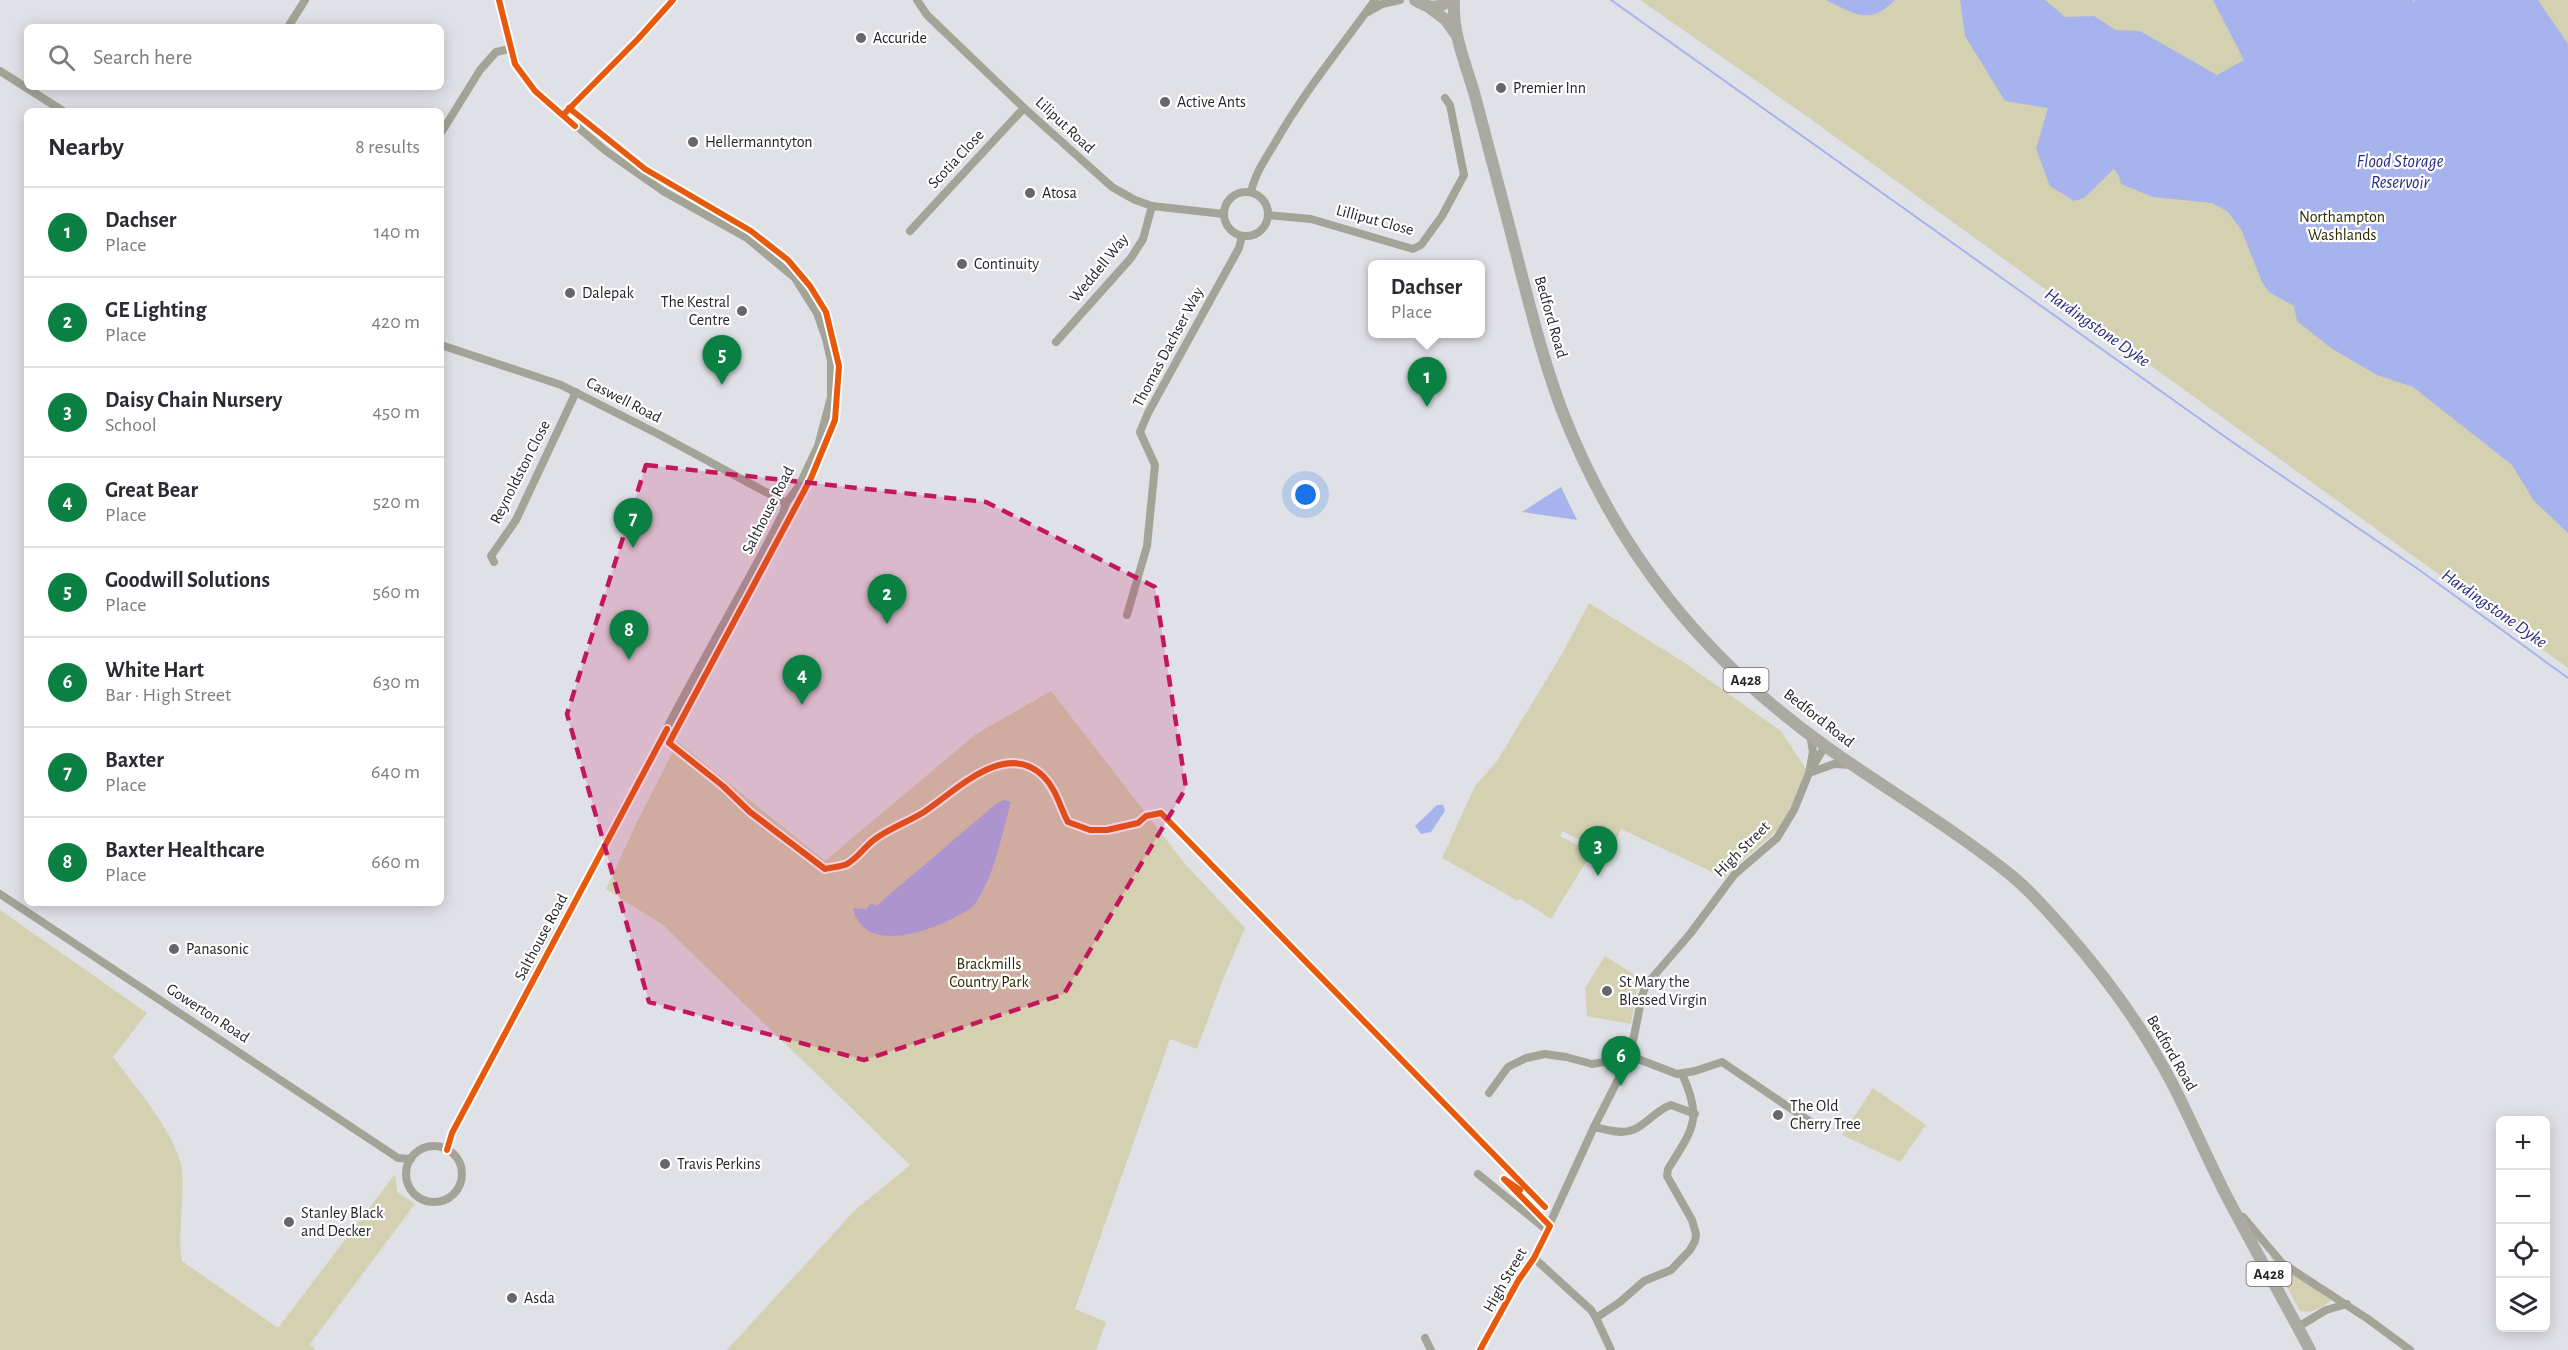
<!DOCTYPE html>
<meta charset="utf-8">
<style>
body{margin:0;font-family:"Alegreya Sans",sans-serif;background:#f7f7f7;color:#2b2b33}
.controls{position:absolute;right:18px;bottom:18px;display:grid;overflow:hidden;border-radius:9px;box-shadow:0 3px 15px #0003}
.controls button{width:54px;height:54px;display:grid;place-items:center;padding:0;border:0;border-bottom:2px solid #e1e1e2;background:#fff;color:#2b2b33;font:30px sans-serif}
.you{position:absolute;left:1306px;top:495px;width:21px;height:21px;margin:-15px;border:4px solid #fff;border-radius:50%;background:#1a73e8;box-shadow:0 0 0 9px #1a73e833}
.badge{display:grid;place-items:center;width:39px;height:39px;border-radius:50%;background:#0b8043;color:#fff;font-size:20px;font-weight:700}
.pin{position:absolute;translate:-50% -50px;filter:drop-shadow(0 2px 3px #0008)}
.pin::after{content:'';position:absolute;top:32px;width:21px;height:18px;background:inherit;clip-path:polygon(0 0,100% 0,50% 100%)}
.popup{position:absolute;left:1368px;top:260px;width:117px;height:78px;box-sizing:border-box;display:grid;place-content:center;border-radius:9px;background:#fff;filter:drop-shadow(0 2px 4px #0005);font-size:20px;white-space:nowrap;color:#7c7c81}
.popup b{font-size:22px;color:#2b2b33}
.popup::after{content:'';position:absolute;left:50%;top:100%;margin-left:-12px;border:12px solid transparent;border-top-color:#fff}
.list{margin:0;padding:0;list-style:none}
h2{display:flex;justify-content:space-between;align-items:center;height:78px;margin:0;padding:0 24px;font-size:26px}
h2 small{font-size:20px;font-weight:400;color:#7c7c81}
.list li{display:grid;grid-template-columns:39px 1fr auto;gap:18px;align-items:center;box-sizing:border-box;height:90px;padding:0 24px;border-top:2px solid #e1e1e2}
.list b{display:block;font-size:22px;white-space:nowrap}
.list p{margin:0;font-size:20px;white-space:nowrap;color:#7c7c81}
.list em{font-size:20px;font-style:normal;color:#7c7c81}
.icon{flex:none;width:33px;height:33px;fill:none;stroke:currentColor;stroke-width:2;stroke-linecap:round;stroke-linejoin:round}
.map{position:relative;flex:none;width:2568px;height:1350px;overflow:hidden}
.search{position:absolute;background:#fff;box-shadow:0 3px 15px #0003;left:24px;top:24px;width:420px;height:66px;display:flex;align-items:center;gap:15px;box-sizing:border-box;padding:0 21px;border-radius:9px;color:#7c7c81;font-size:22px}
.panel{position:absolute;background:#fff;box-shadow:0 3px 15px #0003;left:24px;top:108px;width:420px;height:798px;border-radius:9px}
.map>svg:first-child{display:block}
</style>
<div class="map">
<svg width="2568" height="1350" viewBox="0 0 2568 1350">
<rect width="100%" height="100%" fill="#e0e1e7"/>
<g fill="#d3d1b1">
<path d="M 1640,0 L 2568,0 L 2568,668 L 1805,115 Z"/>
<path d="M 1589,603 L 1682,661 L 1781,731 L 1806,769 C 1797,791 1790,816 1774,833 C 1758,849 1739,860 1725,878 L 1621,829 L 1614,846 L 1600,839 L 1595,848 L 1562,831 L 1560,836 L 1592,852 L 1551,919 L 1520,899 L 1518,901 L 1442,858 L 1475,786 L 1497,761 L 1562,654 Z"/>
<path d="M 1051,691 L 1186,865 L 1245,928 L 1221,984 L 1197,1049 L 1170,1039 L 1075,1309 L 1106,1322 L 1096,1350 L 727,1350 L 855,1210 L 910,1165 L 663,925 L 606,889 L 639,818 L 678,742 L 825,861 L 976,734 Z"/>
<path d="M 0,910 L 147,1013 L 113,1057 C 134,1085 178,1136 182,1170 C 185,1201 177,1230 182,1261 L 278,1328 L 395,1174 L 397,1192 L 415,1204 L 310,1344 L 316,1350 L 0,1350 Z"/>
<path d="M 1605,956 L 1644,981 L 1636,992 L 1631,1024 L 1587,1016 L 1585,988 Z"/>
<path d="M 1873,1088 L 1926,1125 L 1900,1162 L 1842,1135 Z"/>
<path d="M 2270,1256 L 2332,1300 C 2322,1307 2313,1314 2300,1311 Z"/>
</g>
<g fill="#a7b3ec">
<path d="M 1826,0 L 1895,0 C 1869,26 1855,14 1826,0 Z"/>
<path d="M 1960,0 L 2045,0 L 2065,17 L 2094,16 L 2116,30 L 2140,31 L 2217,75 L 2244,60 L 2213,0 L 2413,0 L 2413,3 L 2415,0 L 2538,0 L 2568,44 L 2568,533 L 2534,501 L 2512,465 L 2413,387 L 2377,375 L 2331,348 L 2297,321 L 2294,306 L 2269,292 L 2262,282 L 2241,229 L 2227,211 L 2212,203 L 2153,197 L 2121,184 L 2119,176 L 2114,169 L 2084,198 L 2074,201 L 2050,186 L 2036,149 L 2048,108 L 2005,101 L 1965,36 Z"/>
<path d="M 1561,487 L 1577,520 L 1522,512 Z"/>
<path d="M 1004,800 L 1011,802 C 1002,833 994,879 974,905 C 970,910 961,914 955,917 C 927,933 863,954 853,908 L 867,909 L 870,903 L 876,906 L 996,804 Z"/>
<path d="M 1437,805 L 1443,805 L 1445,811 L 1431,832 L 1421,834 L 1415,826 Z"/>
</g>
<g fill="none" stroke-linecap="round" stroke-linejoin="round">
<path stroke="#a7b3ec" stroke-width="2" d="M 1611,0 L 2231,441 L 2418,569 L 2568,678"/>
<g stroke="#a4a398" stroke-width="8">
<path d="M 917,0 L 927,15 L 1024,108 L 1112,187 L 1135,200 L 1152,206 L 1224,214"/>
<path d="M 1368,12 L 1382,4 L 1400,0"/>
<path d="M 288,27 L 305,0"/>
<path d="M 0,71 L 63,111"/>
<path d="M 441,133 L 480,70 L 496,52 L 510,49"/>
<circle cx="1246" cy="214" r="22"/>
<path d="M 1251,192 C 1255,174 1265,159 1275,143 C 1304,92 1341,47 1375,0"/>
<path d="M 1268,215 L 1311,219 L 1413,249 L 1421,245 L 1442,216 L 1464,175 L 1450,105 L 1445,98"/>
<path d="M 910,231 L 1024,108"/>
<path d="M 1056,342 L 1131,258 L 1143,239 L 1152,206"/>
<path d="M 441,345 L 561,385 L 660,435 L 786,503"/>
<path d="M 494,562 L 491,556 L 516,520 L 576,392"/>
<path d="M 1127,615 L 1147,546 L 1155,465 L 1140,432 L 1148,413 L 1239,248 L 1242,236"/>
<path d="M 1810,734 L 1813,752 L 1809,773 L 1834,764 L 1852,765"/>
<path d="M 0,894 L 398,1158 L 411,1159"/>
<path d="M 1630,1056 L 1677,1074 L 1695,1071 L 1722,1062 L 1815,1125"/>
<path d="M 1489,1093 L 1508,1067 L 1526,1058 L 1545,1054 L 1566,1057 L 1592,1064 L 1604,1062 L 1623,1070"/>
<path d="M 1594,1127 C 1605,1129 1618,1134 1629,1131 C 1644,1128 1655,1110 1671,1105 L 1695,1114"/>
<circle cx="434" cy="1174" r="28"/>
<path d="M 447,1150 L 452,1133 L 685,694 L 762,554 L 783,513 L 786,503 L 799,486 L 818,446 L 831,397 L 831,361 L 826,339 L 817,313 L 795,278 L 747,238 L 663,191 L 606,151 L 535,91 L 515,64 L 499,0"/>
<path d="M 1478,1174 L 1548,1231"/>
<path d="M 2243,1217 L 2282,1263 L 2368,1319 L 2410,1350"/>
<path d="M 1534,1258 L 1591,1310 L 1596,1318 L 1620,1302 L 1644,1281 L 1671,1270 L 1690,1250 L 1695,1241 L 1696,1234 L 1692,1220 L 1667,1176 L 1668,1169 C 1693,1129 1703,1119 1682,1074"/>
<path d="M 1596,1318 L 1611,1350"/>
<path d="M 2298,1327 L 2326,1310 L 2347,1304"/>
<path d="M 1425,1338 L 1431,1350"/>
<path d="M 1480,1350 L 1518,1281 L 1534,1258 L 1594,1127 L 1630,1056 L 1642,996 L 1646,985 L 1690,934 L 1734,875 L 1777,838 L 1794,810 L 1809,773 L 1825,746"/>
</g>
<g stroke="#aaaaa2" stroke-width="12">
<path d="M 1415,0 C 1427,8 1438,10 1450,0"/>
<path d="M 1454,0 C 1452,34 1466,64 1475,96 C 1487,142 1499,187 1511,233 C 1526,291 1540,351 1561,408 C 1616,551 1703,659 1828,748 C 1889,791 1954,829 2012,876 C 2033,893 2051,915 2069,935 C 2109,981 2145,1031 2173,1085 C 2192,1122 2208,1160 2227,1197 C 2254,1248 2283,1299 2310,1350"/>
<path d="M 1430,8 L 1446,20 L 1455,33"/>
</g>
<defs>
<g id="cycleway">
<path d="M 499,0 L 515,64 L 535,91 L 575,126"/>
<path d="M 569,108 L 645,169 L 751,231 L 788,260 L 810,286 L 826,312 L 839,366 L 835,420 L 811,478 L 669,743 L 723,786 L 750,812 L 825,869 C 831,867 841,867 847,864 C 858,858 865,846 875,839 C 890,828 908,822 924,812 C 956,791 1006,738 1044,777 C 1056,789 1060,807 1068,822 L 1090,830 L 1107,830 L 1138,823 L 1146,816 L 1161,813 L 1545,1207"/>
<path d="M 563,115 L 638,39 L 673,0"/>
<path d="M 447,1150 L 452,1133 L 667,729"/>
<path d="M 1480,1350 L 1518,1281 L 1534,1258 L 1550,1226 L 1504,1179 L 1520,1190"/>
</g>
</defs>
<use href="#cycleway" stroke="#fff" stroke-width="10"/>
<use href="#cycleway" stroke="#e8590c" stroke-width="6"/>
</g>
<path fill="#c2185b" fill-opacity="0.2" stroke="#c2185b" stroke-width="4.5" stroke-dasharray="12 8" stroke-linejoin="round" d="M 646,465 L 986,502 L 1155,587 L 1186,788 L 1064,994 L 864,1060 L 649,1002 L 567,714 Z"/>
<g fill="#66676c" stroke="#fff" stroke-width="2">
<circle cx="861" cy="38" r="6"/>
<circle cx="1501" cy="88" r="6"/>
<circle cx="1165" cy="102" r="6"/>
<circle cx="693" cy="142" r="6"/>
<circle cx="1030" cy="193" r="6"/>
<circle cx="962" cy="264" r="6"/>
<circle cx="570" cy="293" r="6"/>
<circle cx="742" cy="311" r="6"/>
<circle cx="174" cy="949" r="6"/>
<circle cx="1607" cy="991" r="6"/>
<circle cx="1778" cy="1115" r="6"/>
<circle cx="665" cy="1164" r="6"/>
<circle cx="289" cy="1222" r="6"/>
<circle cx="512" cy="1298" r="6"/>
</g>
<g text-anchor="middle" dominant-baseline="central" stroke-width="4.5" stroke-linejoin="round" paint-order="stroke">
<g fill="#fff" stroke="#666669" stroke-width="1.5">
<rect x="1723.5" y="668" width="45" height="24" rx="4.5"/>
<rect x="2246.5" y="1262" width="45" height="24" rx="4.5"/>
</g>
<g font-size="15" font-weight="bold" fill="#242529">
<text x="1746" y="680">A428</text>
<text x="2269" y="1274">A428</text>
</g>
<g font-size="16" fill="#242529" stroke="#fff" text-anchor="start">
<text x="873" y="38">Accuride</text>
<text x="1513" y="88">Premier Inn</text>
<text x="1177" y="102">Active Ants</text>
<text x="705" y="142">Hellermanntyton</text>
<text x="1042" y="193">Atosa</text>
<text x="974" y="264">Continuity</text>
<text x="582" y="293">Dalepak</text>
<text x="730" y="302" text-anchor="end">The Kestral<tspan x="730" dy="18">Centre</tspan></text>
<text x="186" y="949">Panasonic</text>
<text x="1619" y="982">St Mary the<tspan x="1619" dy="18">Blessed Virgin</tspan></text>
<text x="1790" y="1106">The Old<tspan x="1790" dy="18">Cherry Tree</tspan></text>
<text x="677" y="1164">Travis Perkins</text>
<text x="301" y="1213">Stanley Black<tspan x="301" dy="18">and Decker</tspan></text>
<text x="524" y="1298">Asda</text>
</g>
<g font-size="16" fill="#242529" stroke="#fff">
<text transform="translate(1065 125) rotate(43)">Liliput Road</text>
<text transform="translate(956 159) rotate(-47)">Scotia Close</text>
<text transform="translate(1375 220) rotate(15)">Lilliput Close</text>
<text transform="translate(1099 268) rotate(-51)">Weddell Way</text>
<text transform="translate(1551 317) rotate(74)">Bedford Road</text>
<text transform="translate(1168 347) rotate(-62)">Thomas Dachser Way</text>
<text transform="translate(624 400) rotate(27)">Caswell Road</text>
<text transform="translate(520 472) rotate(-63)">Reynoldston Close</text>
<text transform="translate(768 510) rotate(-63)">Salthouse Road</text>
<text transform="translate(1819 718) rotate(38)">Bedford Road</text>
<text transform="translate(1742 849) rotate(-45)">High Street</text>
<text transform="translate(541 937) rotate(-62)">Salthouse Road</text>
<text transform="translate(208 1013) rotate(33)">Gowerton Road</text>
<text transform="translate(2172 1053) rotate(60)">Bedford Road</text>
<text transform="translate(1505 1280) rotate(-60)">High Street</text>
</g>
<g font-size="16" fill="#2f2b01" stroke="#fff">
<text x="2342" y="217">Northampton<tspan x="2342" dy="18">Washlands</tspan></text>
<text x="989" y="964">Brackmills<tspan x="989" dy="18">Country Park</tspan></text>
</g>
<g font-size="18" font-style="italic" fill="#282b85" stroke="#fff">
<text x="2400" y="162">Flood Storage<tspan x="2400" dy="21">Reservoir</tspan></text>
<text transform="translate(2097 328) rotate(35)">Hardingstone Dyke</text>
<text transform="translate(2494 609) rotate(35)">Hardingstone Dyke</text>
</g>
</g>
</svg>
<div class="controls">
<button>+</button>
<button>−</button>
<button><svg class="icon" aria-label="locate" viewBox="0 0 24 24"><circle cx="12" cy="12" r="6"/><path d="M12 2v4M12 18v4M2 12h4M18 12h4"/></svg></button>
<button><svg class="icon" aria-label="layers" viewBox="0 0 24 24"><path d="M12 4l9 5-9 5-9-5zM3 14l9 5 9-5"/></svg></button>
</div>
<div class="you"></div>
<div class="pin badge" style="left:1427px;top:407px">1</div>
<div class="popup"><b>Dachser</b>Place</div>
<div class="pin badge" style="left:887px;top:624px">2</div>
<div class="pin badge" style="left:1598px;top:876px">3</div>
<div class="pin badge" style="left:802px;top:705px">4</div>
<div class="pin badge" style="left:722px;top:385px">5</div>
<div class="pin badge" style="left:1621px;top:1086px">6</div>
<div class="pin badge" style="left:633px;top:548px">7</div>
<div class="pin badge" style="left:629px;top:660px">8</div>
<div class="search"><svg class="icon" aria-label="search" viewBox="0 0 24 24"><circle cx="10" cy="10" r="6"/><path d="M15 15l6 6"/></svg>Search here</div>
<section class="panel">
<h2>Nearby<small>8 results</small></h2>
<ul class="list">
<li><span class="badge">1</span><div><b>Dachser</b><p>Place</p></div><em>140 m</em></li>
<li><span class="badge">2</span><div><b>GE Lighting</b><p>Place</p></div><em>420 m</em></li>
<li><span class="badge">3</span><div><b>Daisy Chain Nursery</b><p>School</p></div><em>450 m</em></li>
<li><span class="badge">4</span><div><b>Great Bear</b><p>Place</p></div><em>520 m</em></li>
<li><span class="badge">5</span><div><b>Goodwill Solutions</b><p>Place</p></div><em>560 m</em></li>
<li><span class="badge">6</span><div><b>White Hart</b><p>Bar · High Street</p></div><em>630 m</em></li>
<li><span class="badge">7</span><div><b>Baxter</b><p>Place</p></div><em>640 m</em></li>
<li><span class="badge">8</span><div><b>Baxter Healthcare</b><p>Place</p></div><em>660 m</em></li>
</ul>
</section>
</div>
